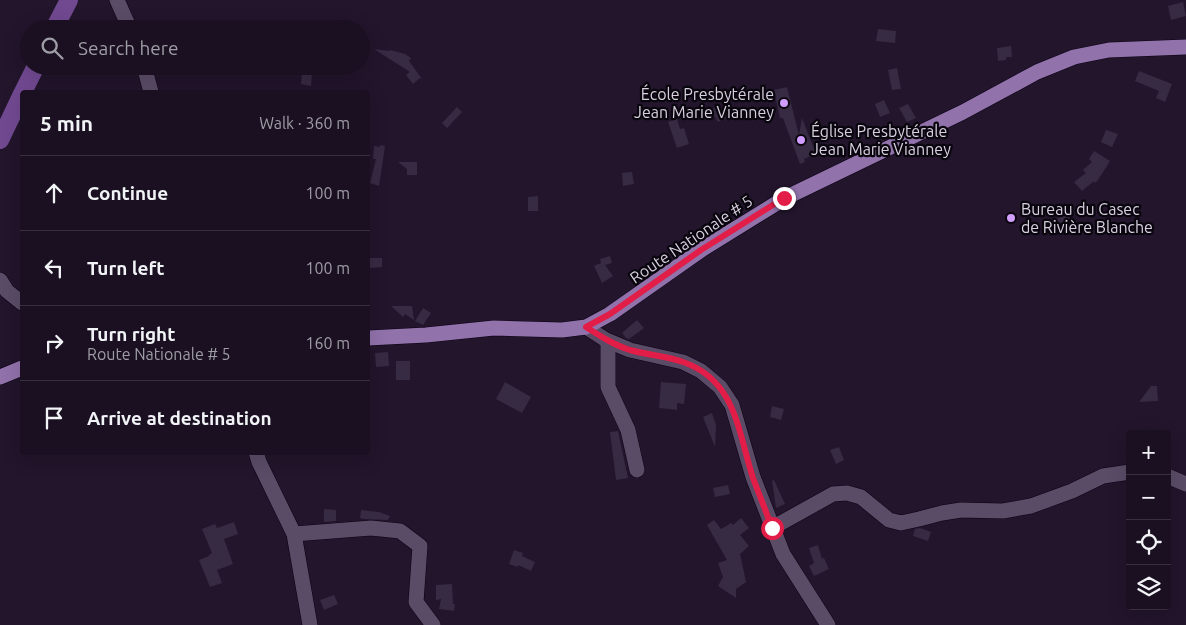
<!DOCTYPE html>
<meta charset="utf-8">
<style>
body{margin:0;font-family:Ubuntu,sans-serif;background:#23192a;color:#f1f3f6}
.controls{position:absolute;right:15px;bottom:15px;display:grid;overflow:hidden;border-radius:5px;box-shadow:0 5px 20px #0002}
.controls button{width:45px;height:45px;display:grid;place-items:center;padding:0;border:0;border-bottom:1px solid #38303f;background:#1a1021;color:#f1f3f6;font:25px sans-serif}
.stop{position:absolute;width:15px;height:15px;margin:-11px;border:4px solid #e11d48;border-radius:50%;background:#fff}
.stop.end{background:#e11d48;border-color:#fff;box-shadow:0 1px 5px #0008}
.list{margin:0;padding:0;list-style:none}
h2{display:flex;justify-content:space-between;align-items:center;height:65px;margin:0;padding:0 20px;font-size:21px}
h2 small{font-size:16px;font-weight:400;color:#9f9da5}
.list li{display:grid;grid-template-columns:32px 1fr auto;gap:15px;align-items:center;box-sizing:border-box;height:75px;padding:0 20px;border-top:1px solid #38303f}
.list b{display:block;font-size:19px;white-space:nowrap}
.list p{margin:0;font-size:16px;white-space:nowrap;color:#9f9da5}
.list em{font-size:16px;font-style:normal;color:#9f9da5}
.icon{flex:none;width:28px;height:28px;fill:none;stroke:currentColor;stroke-width:2;stroke-linecap:round;stroke-linejoin:round}
.map{position:relative;flex:none;width:1186px;height:625px;overflow:hidden}
.search{position:absolute;background:#1a1021;box-shadow:0 5px 20px #0002;left:20px;top:20px;width:350px;height:55px;display:flex;align-items:center;gap:12px;box-sizing:border-box;padding:0 18px;border-radius:28px;color:#9f9da5;font-size:19px}
.panel{position:absolute;background:#1a1021;box-shadow:0 5px 20px #0002;left:20px;top:90px;width:350px;height:365px;border-radius:5px}
.map>svg:first-child{display:block}
</style>
<div class="map">
<svg width="1186" height="625" viewBox="0 0 1186 625">
<rect width="100%" height="100%" fill="#22152c"/>
<g fill="none" stroke-linecap="round" stroke-linejoin="round">
<g stroke="#714991" stroke-width="18">
<path d="M 54,29 L 69,0"/>
<path d="M 23,92 L 36,66"/>
<path d="M 0,140 L 22,94"/>
</g>
</g>
<g fill="#372a43">
<path d="M 1183,2 L 1186,16 L 1171,20 L 1168,6 Z"/>
<path d="M 878,29 L 896,31 L 895,43 L 876,41 Z"/>
<path d="M 1011,46 L 1012,57 L 1006,57 L 1006,60 L 998,61 L 997,48 Z"/>
<path d="M 374,49 L 390,51 L 390,50 L 405,54 L 411,58 L 409,61 L 422,79 L 420,78 L 413,84 L 406,75 L 410,72 Z"/>
<path d="M 897,68 L 901,89 L 892,90 L 888,70 Z"/>
<path d="M 1139,71 L 1172,84 L 1165,102 L 1156,98 L 1159,91 L 1135,81 Z"/>
<path d="M 302,72 L 312,73 L 311,86 L 301,84 Z"/>
<path d="M 787,87 L 799,135 L 802,118 L 816,154 L 804,159 L 805,162 L 800,164 L 783,118 L 780,118 L 774,90 Z"/>
<path d="M 884,100 L 890,113 L 880,117 L 875,104 Z"/>
<path d="M 908,104 L 916,118 L 907,122 L 899,108 Z"/>
<path d="M 719,105 L 726,118 L 718,122 L 711,110 Z"/>
<path d="M 457,107 L 462,112 L 447,128 L 442,123 Z"/>
<path d="M 677,119 L 680,129 L 684,128 L 689,144 L 677,148 L 668,122 Z"/>
<path d="M 1106,130 L 1118,134 L 1112,147 L 1101,142 Z"/>
<path d="M 380,145 L 385,146 L 379,186 L 370,183 L 376,159 L 373,159 L 374,146 L 380,147 Z"/>
<path d="M 1094,151 L 1110,161 L 1098,180 L 1095,183 L 1094,181 L 1082,191 L 1074,182 L 1086,173 L 1083,170 L 1092,162 L 1089,159 Z"/>
<path d="M 398,162 L 417,162 L 417,175 L 407,175 L 407,169 Z"/>
<path d="M 632,172 L 634,184 L 623,186 L 622,173 Z"/>
<path d="M 538,196 L 538,211 L 528,211 L 528,197 Z"/>
<path d="M 1068,214 L 1072,224 L 1058,230 L 1053,220 Z"/>
<path d="M 610,256 L 612,263 L 605,265 L 613,276 L 602,283 L 594,266 L 601,263 L 600,259 Z"/>
<path d="M 368,258 L 382,258 L 382,267 L 369,268 Z"/>
<path d="M 391,306 L 412,306 L 414,320 L 405,314 L 403,317 Z"/>
<path d="M 423,308 L 431,313 L 423,325 L 415,321 Z"/>
<path d="M 637,320 L 644,328 L 629,339 L 626,338 L 622,333 Z"/>
<path d="M 388,352 L 389,366 L 376,367 L 375,353 Z"/>
<rect x="396" y="361" width="14" height="19"/>
<path d="M 505,382 L 531,397 L 522,413 L 496,399 Z"/>
<path d="M 661,382 L 686,384 L 684,404 L 677,403 L 677,410 L 659,408 Z"/>
<path d="M 1151,386 L 1157,386 L 1158,401 L 1139,402 Z"/>
<path d="M 772,406 L 784,409 L 781,420 L 770,417 Z"/>
<path d="M 712,413 L 716,425 L 715,447 L 703,417 Z"/>
<path d="M 618,431 L 628,478 L 616,480 L 610,432 Z"/>
<path d="M 839,447 L 844,460 L 836,464 L 830,450 Z"/>
<path d="M 774,480 L 785,504 L 776,508 L 772,481 Z"/>
<path d="M 728,485 L 730,494 L 715,497 L 713,488 Z"/>
<path d="M 324,509 L 336,510 L 336,521 L 324,522 Z"/>
<path d="M 361,510 L 379,512 L 390,516 L 388,520 L 363,519 L 360,518 Z"/>
<path d="M 741,518 L 749,528 L 740,535 L 749,546 L 740,554 L 746,582 L 736,589 L 736,598 L 718,586 L 723,577 L 718,563 L 727,560 L 707,525 L 714,520 L 721,529 L 731,523 L 733,525 Z"/>
<path d="M 234,522 L 238,534 L 224,539 L 233,564 L 217,570 L 222,583 L 210,587 L 199,560 L 209,556 L 209,555 L 212,553 L 202,529 L 215,524 L 217,528 Z"/>
<path d="M 920,528 L 931,532 L 928,541 L 913,536 L 915,529 Z"/>
<path d="M 818,545 L 822,559 L 824,558 L 829,569 L 814,576 L 809,566 L 814,563 L 809,548 Z"/>
<path d="M 514,550 L 523,553 L 522,556 L 535,562 L 531,571 L 518,565 L 518,567 L 509,564 Z"/>
<path d="M 452,584 L 453,604 L 455,604 L 454,611 L 439,609 L 441,599 L 436,600 L 436,585 Z"/>
<path d="M 334,595 L 338,604 L 324,610 L 320,600 Z"/>
</g>
<g fill="none" stroke-linecap="round" stroke-linejoin="round">
<defs>
<g id="minor">
<path d="M 117,0 L 130,29"/>
<path d="M 144,66 L 151,92"/>
<path d="M 0,280 L 7,291 L 22,303"/>
<path d="M 586,327 L 606,340 L 630,350 L 683,362 L 701,371 L 720,387 L 732,405 L 753,477 L 783,554 L 828,625"/>
<path d="M 608,341 L 608,387 L 628,430 L 637,470"/>
<path d="M 256,452 L 259,462 L 294,534 L 310,625"/>
<path d="M 1167,476 L 1186,484"/>
<path d="M 772,528 L 833,494 L 847,493 L 861,497 L 889,520 L 901,523 L 919,519 L 942,513 L 961,510 L 1003,511 L 1031,506 L 1072,491 L 1103,476 L 1130,472"/>
<path d="M 294,534 L 371,528 L 400,531 L 420,546 L 416,602 L 433,625"/>
</g>
<g id="major">
<path d="M 368,338 L 426,335 L 494,328 L 562,330 L 586,327 L 610,314 L 701,250 L 785,198 L 963,112 L 1037,72 L 1074,57 L 1109,50 L 1186,47"/>
<path d="M 0,377 L 22,368"/>
</g>
</defs>
<use href="#minor" stroke="#0b0214" stroke-width="16"/>
<use href="#major" stroke="#0b0214" stroke-width="16"/>
<use href="#minor" stroke="#5a4c67" stroke-width="15"/>
<use href="#major" stroke="#9172ab" stroke-width="15"/>
</g>
<g fill="none" stroke-linecap="round" stroke-linejoin="round">
<path stroke="#e11d48" stroke-width="6" d="M 772,528 C 766,511 759,494 753,478 C 738,432 736,380 683,362 C 666,356 648,355 630,350 C 614,345 600,336 586,327 L 610,314 L 701,250 L 784,198"/>
</g>
<g fill="#d19dfe" stroke="#09050d" stroke-width="2">
<circle cx="784" cy="103" r="5"/>
<circle cx="801" cy="140" r="5"/>
<circle cx="1011" cy="218" r="5"/>
</g>
<g text-anchor="middle" dominant-baseline="central" stroke-width="4.5" stroke-linejoin="round" paint-order="stroke">
<g font-size="16" fill="#d8d0e0" stroke="#09050d" text-anchor="start">
<text x="774" y="94" text-anchor="end">École Presbytérale<tspan x="774" dy="18">Jean Marie Vianney</tspan></text>
<text x="811" y="131">Église Presbytérale<tspan x="811" dy="18">Jean Marie Vianney</tspan></text>
<text x="1021" y="209">Bureau du Casec<tspan x="1021" dy="18">de Rivière Blanche</tspan></text>
</g>
<g font-size="16" fill="#d8d0e0" stroke="#09050d">
<text transform="translate(691 239) rotate(-34)">Route Nationale # 5</text>
</g>
</g>
</svg>
<div class="controls">
<button>+</button>
<button>−</button>
<button><svg class="icon" aria-label="locate" viewBox="0 0 24 24"><circle cx="12" cy="12" r="6"/><path d="M12 2v4M12 18v4M2 12h4M18 12h4"/></svg></button>
<button><svg class="icon" aria-label="layers" viewBox="0 0 24 24"><path d="M12 4l9 5-9 5-9-5zM3 14l9 5 9-5"/></svg></button>
</div>
<div class="stop" style="left:772px;top:528px"></div>
<div class="stop end" style="left:784px;top:198px"></div>
<div class="search"><svg class="icon" aria-label="search" viewBox="0 0 24 24"><circle cx="10" cy="10" r="6"/><path d="M15 15l6 6"/></svg>Search here</div>
<section class="panel">
<h2>5 min<small>Walk · 360 m</small></h2>
<ul class="list">
<li><svg class="icon" aria-label="ahead" viewBox="0 0 24 24"><path d="M12 20V5M6 11l6-6 6 6"/></svg><div><b>Continue</b></div><em>100 m</em></li>
<li><svg class="icon" aria-label="left" viewBox="0 0 24 24"><path d="M17 20v-9H6M10 6l-5 5 5 5"/></svg><div><b>Turn left</b></div><em>100 m</em></li>
<li><svg class="icon" aria-label="right" viewBox="0 0 24 24"><path d="M7 20v-9h11M14 6l5 5-5 5"/></svg><div><b>Turn right</b><p>Route Nationale # 5</p></div><em>160 m</em></li>
<li><svg class="icon" aria-label="arrive" viewBox="0 0 24 24"><path d="M6 21V4h12l-3 4 3 4H6"/></svg><div><b>Arrive at destination</b></div></li>
</ul>
</section>
</div>
